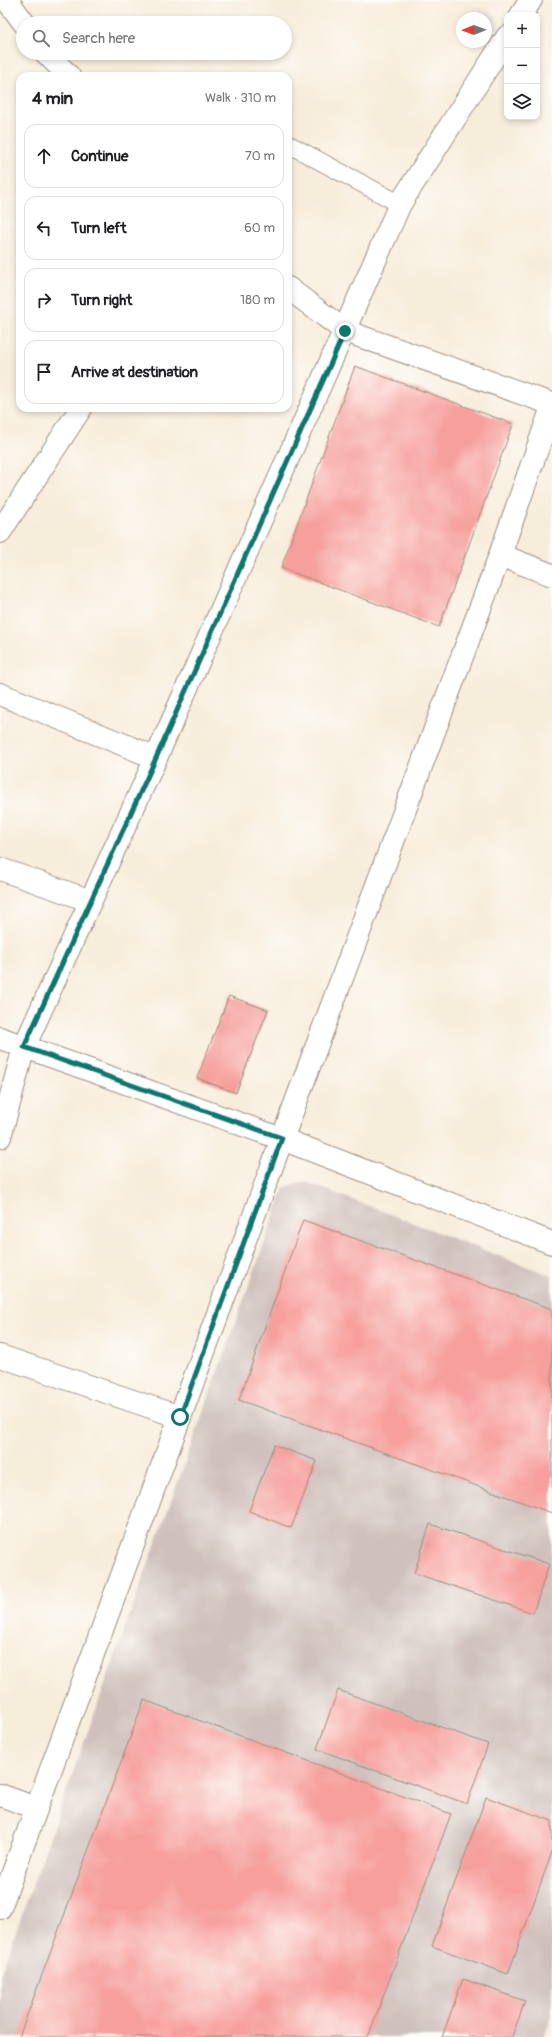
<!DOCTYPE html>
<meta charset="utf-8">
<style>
body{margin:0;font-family:Pangolin,sans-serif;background:#f2f2f2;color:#202124}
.controls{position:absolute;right:12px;top:12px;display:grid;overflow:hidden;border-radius:8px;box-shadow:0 2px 6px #0003}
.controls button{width:36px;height:36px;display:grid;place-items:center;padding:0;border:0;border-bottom:1px solid #e0e0e0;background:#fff;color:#202124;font:20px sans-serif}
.compass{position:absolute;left:456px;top:12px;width:36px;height:36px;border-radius:50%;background:#fff;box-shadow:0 2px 6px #0003;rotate:269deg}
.stop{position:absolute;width:12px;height:12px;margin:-9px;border:3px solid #0f766e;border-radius:50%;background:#fff}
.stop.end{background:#0f766e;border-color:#fff;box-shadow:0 1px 4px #0008}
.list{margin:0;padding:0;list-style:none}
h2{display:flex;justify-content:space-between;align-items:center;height:52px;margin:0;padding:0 16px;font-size:17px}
h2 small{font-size:13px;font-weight:400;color:#757577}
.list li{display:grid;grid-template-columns:26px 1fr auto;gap:12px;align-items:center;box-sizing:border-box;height:64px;margin:0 8px 8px;padding:0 8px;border:1px solid #e0e0e0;border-radius:12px}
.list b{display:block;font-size:15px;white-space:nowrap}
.list em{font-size:13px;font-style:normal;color:#757577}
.icon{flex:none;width:22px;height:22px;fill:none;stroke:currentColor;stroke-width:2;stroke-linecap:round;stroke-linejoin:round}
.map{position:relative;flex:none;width:552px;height:2037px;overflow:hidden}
.search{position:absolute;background:#fff;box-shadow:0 2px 6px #0003;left:16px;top:16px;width:276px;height:44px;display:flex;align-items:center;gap:10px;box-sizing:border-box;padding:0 14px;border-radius:22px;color:#757577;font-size:15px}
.panel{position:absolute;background:#fff;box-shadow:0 2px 6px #0003;left:16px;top:72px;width:276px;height:340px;border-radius:12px}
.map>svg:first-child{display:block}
</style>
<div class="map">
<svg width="552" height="2037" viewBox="0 0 552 2037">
<rect width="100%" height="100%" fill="#fdfcf7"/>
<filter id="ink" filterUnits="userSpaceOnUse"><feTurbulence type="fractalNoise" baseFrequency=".025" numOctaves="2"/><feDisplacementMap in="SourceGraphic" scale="8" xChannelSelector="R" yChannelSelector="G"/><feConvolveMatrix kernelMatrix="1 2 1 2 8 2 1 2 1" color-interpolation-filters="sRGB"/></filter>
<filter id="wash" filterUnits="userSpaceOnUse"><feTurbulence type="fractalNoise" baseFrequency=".012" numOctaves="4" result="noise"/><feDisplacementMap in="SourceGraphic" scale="16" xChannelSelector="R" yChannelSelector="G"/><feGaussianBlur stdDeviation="0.9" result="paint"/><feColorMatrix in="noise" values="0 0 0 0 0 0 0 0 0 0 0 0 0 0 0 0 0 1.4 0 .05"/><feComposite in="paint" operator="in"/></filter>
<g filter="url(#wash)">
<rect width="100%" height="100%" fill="#f7eddb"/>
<path fill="#cfc0bb" d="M 303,1181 L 552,1276 L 552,2014 L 543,2037 L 0,2037 L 0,1975 L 284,1188 Z"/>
<g id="blocks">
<g fill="#f69f9c">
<path d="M 355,366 L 513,424 L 439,627 L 281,568 Z"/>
<path d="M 229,996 L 268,1010 L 236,1093 L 197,1078 Z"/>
<path d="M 303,1220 L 552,1309 L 552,1513 L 239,1400 Z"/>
<path d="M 274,1445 L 317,1461 L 291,1528 L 249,1511 Z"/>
<path d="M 430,1524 L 549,1564 L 533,1613 L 414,1573 Z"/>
<path d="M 338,1690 L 488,1744 L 467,1804 L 317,1749 Z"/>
<path d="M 144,1700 L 451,1814 L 368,2037 L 19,2037 Z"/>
<path d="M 486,1797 L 552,1821 L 552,1852 L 508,1974 L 432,1946 Z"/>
<path d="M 463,1979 L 525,2001 L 512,2037 L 442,2037 Z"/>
</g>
</g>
</g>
<g filter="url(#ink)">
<use href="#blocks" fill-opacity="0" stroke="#998c7c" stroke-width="1"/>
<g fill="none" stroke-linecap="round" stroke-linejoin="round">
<defs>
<path id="lane" d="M 288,144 L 400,204"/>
<g id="street">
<path d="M 7,0 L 24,23"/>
<path d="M 521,15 L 531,0"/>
<path d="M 46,53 L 69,76"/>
<path d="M 288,288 L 345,331 L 552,404"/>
<path d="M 0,532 L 81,408"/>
<path d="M 500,555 L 552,575"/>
<path d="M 0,694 L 156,758"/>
<path d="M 0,869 L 91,901"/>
<path d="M 0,1038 L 282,1139"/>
<path d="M 0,1137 L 24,1047 L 156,758 L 400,204 L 507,37"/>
<path d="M 0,1356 L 180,1417"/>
<path d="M 0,1795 L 36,1808"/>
</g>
<g id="secondary">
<path d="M 282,1139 L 552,1243"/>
<path d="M 0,1908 L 282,1139 L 500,555 L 552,407"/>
</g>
</defs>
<use href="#lane" stroke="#998c7c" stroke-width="19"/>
<use href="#street" stroke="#998c7c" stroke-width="24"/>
<use href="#secondary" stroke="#998c7c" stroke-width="24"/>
<use href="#lane" stroke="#fff" stroke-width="17"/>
<use href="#street" stroke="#fff" stroke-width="22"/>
<use href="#secondary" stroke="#fff" stroke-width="22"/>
</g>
</g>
<g fill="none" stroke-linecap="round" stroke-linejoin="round" filter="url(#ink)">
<path stroke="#0f766e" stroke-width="5" d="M 180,1417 L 282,1138 L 24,1047 L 156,758 L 345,331"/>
</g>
</svg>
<div class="controls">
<button>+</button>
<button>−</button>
<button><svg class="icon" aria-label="layers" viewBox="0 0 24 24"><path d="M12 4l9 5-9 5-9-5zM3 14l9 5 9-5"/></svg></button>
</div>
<svg class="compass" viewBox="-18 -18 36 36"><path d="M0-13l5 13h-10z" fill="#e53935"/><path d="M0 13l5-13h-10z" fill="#757577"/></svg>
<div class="stop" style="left:180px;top:1417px"></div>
<div class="stop end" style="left:345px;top:331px"></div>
<div class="search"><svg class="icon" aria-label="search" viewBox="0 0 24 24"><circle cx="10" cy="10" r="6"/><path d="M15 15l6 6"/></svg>Search here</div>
<section class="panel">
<h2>4 min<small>Walk · 310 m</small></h2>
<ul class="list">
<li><svg class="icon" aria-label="ahead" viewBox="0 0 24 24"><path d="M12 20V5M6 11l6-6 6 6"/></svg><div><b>Continue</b></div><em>70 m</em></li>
<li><svg class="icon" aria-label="left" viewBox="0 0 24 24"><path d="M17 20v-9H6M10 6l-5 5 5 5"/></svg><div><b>Turn left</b></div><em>60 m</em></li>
<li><svg class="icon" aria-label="right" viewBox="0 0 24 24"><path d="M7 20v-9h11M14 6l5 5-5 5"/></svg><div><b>Turn right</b></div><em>180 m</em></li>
<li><svg class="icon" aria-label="arrive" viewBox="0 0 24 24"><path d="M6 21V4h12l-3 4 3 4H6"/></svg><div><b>Arrive at destination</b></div></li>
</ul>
</section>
</div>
